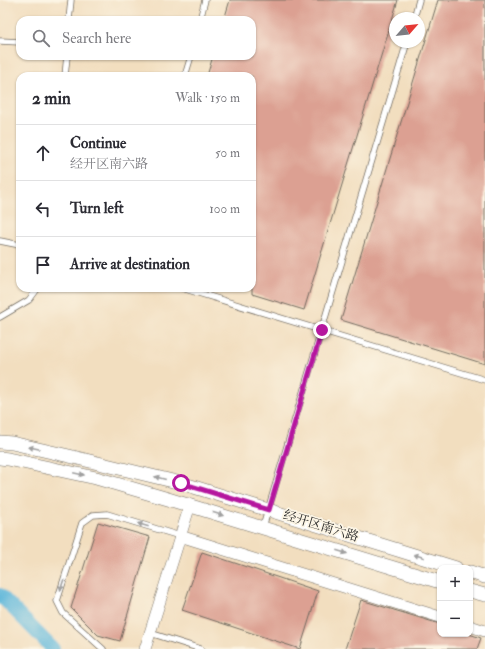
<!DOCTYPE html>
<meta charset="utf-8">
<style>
body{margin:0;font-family:"IM FELL Double Pica","Noto Serif SC",serif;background:#f7f7f7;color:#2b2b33}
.controls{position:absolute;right:12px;bottom:12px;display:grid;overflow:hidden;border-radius:8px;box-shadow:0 1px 3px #0004}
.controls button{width:36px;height:36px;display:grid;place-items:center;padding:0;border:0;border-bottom:1px solid #e1e1e2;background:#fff;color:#2b2b33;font:20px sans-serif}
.compass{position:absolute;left:389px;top:12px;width:36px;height:36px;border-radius:50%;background:#fff;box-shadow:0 1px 3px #0004;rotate:62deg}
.stop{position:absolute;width:12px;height:12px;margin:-9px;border:3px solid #b5179e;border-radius:50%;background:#fff}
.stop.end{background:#b5179e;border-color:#fff;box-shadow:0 1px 4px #0008}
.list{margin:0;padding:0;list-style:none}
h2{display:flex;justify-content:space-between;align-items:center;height:52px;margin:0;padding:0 16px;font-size:17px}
h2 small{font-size:13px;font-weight:400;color:#7c7c81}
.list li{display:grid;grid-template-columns:26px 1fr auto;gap:12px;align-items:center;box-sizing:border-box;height:56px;padding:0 16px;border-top:1px solid #e1e1e2}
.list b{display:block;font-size:15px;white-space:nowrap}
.list p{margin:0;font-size:13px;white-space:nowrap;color:#7c7c81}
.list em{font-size:13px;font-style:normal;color:#7c7c81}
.icon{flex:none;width:22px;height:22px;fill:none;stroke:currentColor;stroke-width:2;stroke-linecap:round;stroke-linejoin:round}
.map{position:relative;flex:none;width:485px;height:649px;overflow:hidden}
.search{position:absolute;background:#fff;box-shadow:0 1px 3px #0004;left:16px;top:16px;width:240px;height:44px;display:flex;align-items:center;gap:10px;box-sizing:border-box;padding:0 14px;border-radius:12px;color:#7c7c81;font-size:15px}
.panel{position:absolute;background:#fff;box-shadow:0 1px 3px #0004;left:16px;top:72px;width:240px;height:220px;border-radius:12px}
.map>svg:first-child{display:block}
</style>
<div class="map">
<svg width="485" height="649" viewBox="0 0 485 649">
<rect width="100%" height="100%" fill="#fcf5e5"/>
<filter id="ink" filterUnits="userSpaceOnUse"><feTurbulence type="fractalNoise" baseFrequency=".025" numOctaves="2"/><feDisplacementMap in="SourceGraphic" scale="8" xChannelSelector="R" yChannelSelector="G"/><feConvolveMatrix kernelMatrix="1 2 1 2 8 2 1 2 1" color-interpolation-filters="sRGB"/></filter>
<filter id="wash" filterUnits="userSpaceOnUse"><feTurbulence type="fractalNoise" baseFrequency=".012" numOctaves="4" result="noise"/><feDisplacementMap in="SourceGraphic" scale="16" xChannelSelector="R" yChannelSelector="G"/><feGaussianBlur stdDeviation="0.9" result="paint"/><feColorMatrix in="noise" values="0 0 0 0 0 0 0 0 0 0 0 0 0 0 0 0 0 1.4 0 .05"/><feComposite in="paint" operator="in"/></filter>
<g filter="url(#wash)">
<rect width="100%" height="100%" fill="#f2debf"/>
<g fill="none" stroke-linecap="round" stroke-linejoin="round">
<path stroke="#5cb6da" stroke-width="14" d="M 0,595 L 53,649"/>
</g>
<g id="blocks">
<g fill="#dca092">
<path d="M 230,0 L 398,0 L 304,310 L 252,294 L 252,76 L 207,76 L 213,56 L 252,56 L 252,20 L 224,20 Z"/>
<path d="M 438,0 L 485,0 L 485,364 L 341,320 Z"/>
<path d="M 98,522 L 150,537 L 120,641 L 98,635 L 71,608 Z"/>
<path d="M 202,552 L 318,591 L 300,649 L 182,610 Z"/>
<path d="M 361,600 L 440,624 L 440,634 L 469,634 L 481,638 L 477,649 L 345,649 Z"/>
</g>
</g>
</g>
<g filter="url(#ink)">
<use href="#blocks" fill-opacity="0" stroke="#716a5f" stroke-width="1"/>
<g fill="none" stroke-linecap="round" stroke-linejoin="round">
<defs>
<g id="service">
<path d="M 414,18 L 419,0"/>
<path d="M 69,20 L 71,0"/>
<path d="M 200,20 L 205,0"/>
<path d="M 0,41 L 20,42"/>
<path d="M 65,76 L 67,56"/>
<path d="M 185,76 L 191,56"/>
<path d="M 0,241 L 20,245"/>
<path d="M 182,288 L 485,380"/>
<path d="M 0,317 L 29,300 L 38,288"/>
<path d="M 263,527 L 407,42"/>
<path d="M 150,633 L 201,649"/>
<path d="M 103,649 L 63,613 L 57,601 L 82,523 L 93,515 L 107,514 L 180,536"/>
</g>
<g id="minor">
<path d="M 180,536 L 440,617"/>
<path d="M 470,626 L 485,631"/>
<path d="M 145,649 L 190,505"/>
</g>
<g id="tertiary">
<path d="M 0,442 L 12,443 L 69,456 L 181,483 L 456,568"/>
<path d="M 0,458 L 8,459 L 96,478 L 168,499 L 440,582"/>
<path d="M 470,572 L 485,577"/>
<path d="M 470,591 L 485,595"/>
</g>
</defs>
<use href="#service" stroke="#716a5f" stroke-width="7"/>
<use href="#minor" stroke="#716a5f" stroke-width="12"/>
<use href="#tertiary" stroke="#716a5f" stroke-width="14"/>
<use href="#service" stroke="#fff" stroke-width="5.5"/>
<use href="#minor" stroke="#fff" stroke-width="11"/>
<use href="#tertiary" stroke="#fff" stroke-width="13"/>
</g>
<defs><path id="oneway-solid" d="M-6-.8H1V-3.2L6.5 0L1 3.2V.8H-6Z"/></defs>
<g fill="#a0a0a0">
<use href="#oneway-solid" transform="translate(34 448) rotate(-168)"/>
<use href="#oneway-solid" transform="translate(79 474) rotate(12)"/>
<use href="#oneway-solid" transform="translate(160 478) rotate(-166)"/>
<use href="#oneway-solid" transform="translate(218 514) rotate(17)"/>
<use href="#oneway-solid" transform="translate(143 525) rotate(-163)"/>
<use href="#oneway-solid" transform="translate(342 552) rotate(17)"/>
<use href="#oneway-solid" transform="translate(419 556) rotate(-163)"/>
<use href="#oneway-solid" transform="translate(62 585) rotate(108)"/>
</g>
</g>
<g fill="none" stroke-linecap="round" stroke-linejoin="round" filter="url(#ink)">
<path stroke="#b5179e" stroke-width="5" d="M 181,483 L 269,510 L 322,330"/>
</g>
<g text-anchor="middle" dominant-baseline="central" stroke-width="3.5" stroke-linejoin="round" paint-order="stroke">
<g font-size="13" fill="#2b2b2b" stroke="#fcf5e5">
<text transform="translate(321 526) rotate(17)">经开区南六路</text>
</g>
</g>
</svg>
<div class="controls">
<button>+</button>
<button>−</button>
</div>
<svg class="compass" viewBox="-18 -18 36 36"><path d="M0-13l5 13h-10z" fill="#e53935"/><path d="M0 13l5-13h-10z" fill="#7c7c81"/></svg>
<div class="stop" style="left:181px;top:483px"></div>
<div class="stop end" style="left:322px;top:330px"></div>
<div class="search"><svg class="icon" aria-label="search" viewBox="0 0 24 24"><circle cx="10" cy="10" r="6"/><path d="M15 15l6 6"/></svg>Search here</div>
<section class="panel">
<h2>2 min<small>Walk · 150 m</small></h2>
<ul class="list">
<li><svg class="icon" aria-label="ahead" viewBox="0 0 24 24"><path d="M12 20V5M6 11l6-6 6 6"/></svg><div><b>Continue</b><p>经开区南六路</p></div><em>50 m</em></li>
<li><svg class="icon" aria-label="left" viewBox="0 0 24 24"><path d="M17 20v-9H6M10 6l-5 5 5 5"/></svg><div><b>Turn left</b></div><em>100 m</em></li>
<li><svg class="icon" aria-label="arrive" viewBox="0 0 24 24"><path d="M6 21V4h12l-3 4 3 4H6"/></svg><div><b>Arrive at destination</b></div></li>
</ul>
</section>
</div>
